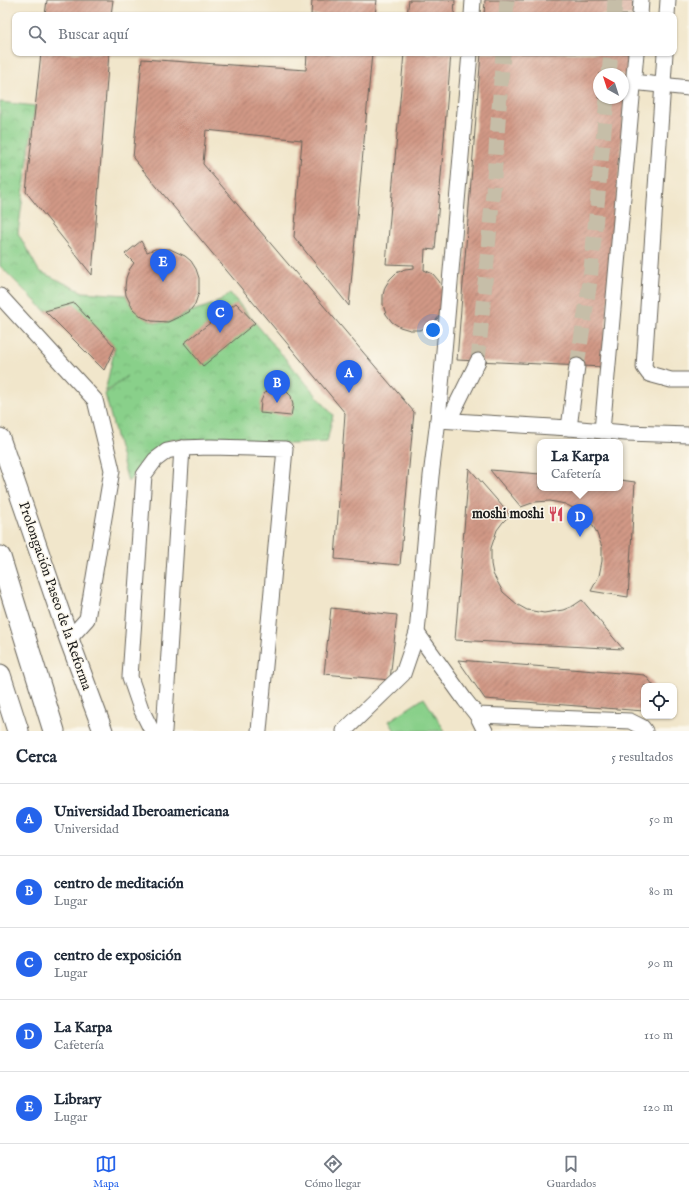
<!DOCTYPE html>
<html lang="es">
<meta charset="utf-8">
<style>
body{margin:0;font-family:"IM FELL English",serif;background:#f6f6f7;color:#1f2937}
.controls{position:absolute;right:12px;bottom:12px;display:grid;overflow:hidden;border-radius:8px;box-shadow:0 1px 3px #0004}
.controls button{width:36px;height:36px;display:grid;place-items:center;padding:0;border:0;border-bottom:1px solid #e0e1e3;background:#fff;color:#1f2937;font:20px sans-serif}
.compass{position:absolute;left:593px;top:68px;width:36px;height:36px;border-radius:50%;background:#fff;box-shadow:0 1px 3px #0004;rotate:321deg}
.you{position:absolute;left:433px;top:330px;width:14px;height:14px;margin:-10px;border:3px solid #fff;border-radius:50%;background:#1a73e8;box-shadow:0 0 0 6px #1a73e833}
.badge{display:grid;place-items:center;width:26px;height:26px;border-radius:50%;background:#2563eb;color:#fff;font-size:13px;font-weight:700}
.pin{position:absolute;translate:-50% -33px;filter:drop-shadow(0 1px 2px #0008)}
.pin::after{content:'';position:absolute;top:21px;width:14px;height:12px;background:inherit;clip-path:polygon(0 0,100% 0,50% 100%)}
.popup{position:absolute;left:537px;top:439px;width:86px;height:52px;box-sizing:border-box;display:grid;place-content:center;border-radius:8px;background:#fff;filter:drop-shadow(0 1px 3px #0005);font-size:13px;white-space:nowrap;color:#747a83}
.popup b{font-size:15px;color:#1f2937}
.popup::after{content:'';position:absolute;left:50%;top:100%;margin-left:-8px;border:8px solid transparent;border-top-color:#fff}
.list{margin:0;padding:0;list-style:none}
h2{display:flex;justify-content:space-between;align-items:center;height:52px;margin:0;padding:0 16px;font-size:17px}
h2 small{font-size:13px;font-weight:400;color:#747a83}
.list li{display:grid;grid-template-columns:26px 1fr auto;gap:12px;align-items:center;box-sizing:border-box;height:72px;padding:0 16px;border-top:1px solid #e0e1e3}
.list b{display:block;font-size:15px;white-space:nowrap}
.list p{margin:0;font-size:13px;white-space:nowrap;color:#747a83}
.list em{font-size:13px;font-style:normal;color:#747a83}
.icon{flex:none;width:22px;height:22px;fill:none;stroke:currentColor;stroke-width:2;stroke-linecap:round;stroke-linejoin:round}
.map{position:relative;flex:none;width:689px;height:731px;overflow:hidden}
.search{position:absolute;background:#fff;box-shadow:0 1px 3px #0004;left:12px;right:12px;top:12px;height:44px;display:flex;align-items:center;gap:10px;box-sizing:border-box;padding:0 14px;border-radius:8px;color:#747a83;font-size:15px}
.sheet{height:412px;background:#fff}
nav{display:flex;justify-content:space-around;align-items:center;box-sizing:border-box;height:56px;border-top:1px solid #e0e1e3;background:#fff;font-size:11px;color:#747a83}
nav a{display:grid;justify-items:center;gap:2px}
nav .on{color:#2563eb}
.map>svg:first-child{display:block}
</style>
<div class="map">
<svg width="689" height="731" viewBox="0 0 689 731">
<defs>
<pattern id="park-crowns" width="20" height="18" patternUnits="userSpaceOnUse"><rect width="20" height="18" fill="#89d08a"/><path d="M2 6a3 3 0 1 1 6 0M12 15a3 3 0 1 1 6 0" fill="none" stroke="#76b276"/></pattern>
<pattern id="building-hatch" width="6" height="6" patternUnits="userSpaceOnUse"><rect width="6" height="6" fill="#d19986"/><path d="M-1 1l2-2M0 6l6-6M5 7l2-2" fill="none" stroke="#a97c6d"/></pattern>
</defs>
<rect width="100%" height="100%" fill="#fbf7ec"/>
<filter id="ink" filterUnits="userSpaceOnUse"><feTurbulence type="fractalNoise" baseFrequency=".025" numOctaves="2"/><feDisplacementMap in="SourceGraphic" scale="8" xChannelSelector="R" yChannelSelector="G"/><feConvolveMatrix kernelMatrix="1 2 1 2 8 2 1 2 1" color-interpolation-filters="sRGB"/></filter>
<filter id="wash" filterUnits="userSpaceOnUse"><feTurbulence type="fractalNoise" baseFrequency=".012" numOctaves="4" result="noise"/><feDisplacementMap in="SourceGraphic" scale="16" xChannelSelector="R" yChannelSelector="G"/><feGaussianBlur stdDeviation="0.9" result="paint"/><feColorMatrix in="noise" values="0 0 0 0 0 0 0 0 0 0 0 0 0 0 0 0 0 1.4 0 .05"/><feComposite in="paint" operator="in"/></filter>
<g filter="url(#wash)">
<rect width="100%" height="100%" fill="#f1e6cb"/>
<path fill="#89d08a" stroke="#527653" d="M 424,698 L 445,731 L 395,731 L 389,721 Z"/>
<path fill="url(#park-crowns)" stroke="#527653" d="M 0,102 L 35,106 L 18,233 L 39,271 L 83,292 L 126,295 C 132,311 149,326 167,322 C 175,321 183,315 190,312 C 199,308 211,306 220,301 C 223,299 226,296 230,293 L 333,415 L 327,442 L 293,444 L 171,439 L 128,482 L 105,394 L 127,376 L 105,392 L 115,347 L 74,304 L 45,311 L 0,266 Z"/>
<g id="blocks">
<g fill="url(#building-hatch)" fill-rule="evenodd">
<path d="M 47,0 L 113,0 L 111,15 L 45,15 Z"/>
<path d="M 312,0 L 377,0 L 375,15 L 311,15 Z"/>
<path d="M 409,0 L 455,0 L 454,15 L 407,15 Z"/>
<path d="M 485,0 L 633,0 L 632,15 L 484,15 Z"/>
<path d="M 41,53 L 109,53 L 92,275 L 26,192 Z"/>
<path d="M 307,53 L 372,53 L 349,306 L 294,237 L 302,140 L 206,130 L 203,164 L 414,412 L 400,565 L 335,559 L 345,413 L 133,158 L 142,59 L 306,70 Z"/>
<path d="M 404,53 L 451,53 L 435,250 L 425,249 L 424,270 L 433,274 L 439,281 L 444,291 L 443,310 L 437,319 L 429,326 L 420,330 L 410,330 L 400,327 L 392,322 L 386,314 L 383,305 L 383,295 L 385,287 L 390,279 L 396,273 L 405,269 L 414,268 L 414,265 L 386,264 Z"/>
<path d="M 481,53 L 629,53 L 603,367 L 457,360 ZM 599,74 L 623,74 L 623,98 L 599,98 Z"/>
<path d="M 141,241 L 147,252 L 155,249 L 170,249 L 185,256 L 191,261 L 196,269 L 199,278 L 199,292 L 195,304 L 189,312 L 168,322 L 152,321 L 142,317 L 133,309 L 126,295 L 125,287 L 126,278 L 129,270 L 134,263 L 125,254 Z"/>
<path d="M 74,303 L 115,347 L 104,370 L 45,311 Z"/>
<path d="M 236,303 L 255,323 L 203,366 L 184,343 Z"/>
<path d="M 274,388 L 283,388 L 291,396 L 293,405 L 291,416 L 260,413 L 261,401 L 265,392 Z"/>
<path d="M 469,468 L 510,515 L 503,522 L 497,530 L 491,548 L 491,564 L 493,574 L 503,592 L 518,605 L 527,610 L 544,613 L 563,610 L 573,606 L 582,600 L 623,649 L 455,640 Z"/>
<path d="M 490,470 L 540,474 L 540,488 L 620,488 L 620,480 L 635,482 L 628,597 L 591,591 L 599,576 L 602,561 L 602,547 L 596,531 L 589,520 L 577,510 L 565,504 L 550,501 L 535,502 L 521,507 Z"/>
<path d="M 331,608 L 397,615 L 390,680 L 324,674 Z"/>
<path d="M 458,660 L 645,675 L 654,686 L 644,686 L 644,711 L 485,699 Z"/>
</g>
</g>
</g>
<g filter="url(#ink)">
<use href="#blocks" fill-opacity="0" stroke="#676359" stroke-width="1"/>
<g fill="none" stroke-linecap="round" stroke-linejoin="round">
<g stroke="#c6bea8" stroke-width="15" stroke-dasharray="15 8" stroke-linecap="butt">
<path d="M 506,15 L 507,0"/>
<path d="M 614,15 L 615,0"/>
<path d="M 609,74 L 611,53"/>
<path d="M 478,361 L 493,192 L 503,53"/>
<path d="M 577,366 L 590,281 L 607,98"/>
</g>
<defs>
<g id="minor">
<path d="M 472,15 L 473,0"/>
<path d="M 640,15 L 641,0"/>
<path d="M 667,15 L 668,0"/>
<path d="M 665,53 L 644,367 L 649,374 L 671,380 L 689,380"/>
<path d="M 632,82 L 689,88"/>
<path d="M 0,296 L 95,400 L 112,470 L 87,619 L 69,639"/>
<path d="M 438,420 L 470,53"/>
<path d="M 449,420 L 478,361"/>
<path d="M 569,428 L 577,366"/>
<path d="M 602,431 L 636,53"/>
<path d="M 417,633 L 465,700 L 477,715 L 630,721 L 642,727 L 645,731"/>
<path d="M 477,715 L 485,731"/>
<path d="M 152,731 L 141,709 L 130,677 L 144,475 L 155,460 L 167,451 L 182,448 L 210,447 L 285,449 L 259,731"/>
<path d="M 164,731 L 182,448"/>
<path d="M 344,731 L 403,674 L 417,633 L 431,476 L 438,420 L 569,428 L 626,433 L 689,435"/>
</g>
<path id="major" d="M 0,438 L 69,639 L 103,731"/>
<g id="highway">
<path d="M 0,557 L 54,731"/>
<path d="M 0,675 L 18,731"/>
</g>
</defs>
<use href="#minor" stroke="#676359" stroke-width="17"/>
<use href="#major" stroke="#676359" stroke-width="21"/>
<use href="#highway" stroke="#676359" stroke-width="23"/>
<use href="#minor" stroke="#fff" stroke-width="15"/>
<use href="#major" stroke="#fff" stroke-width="19"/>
<use href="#highway" stroke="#fff" stroke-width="21"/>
</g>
</g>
<defs>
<symbol id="restaurant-bare" viewBox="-9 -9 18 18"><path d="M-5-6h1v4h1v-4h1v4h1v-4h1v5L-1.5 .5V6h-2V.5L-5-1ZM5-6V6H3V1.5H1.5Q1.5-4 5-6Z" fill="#d1495b" stroke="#fbf7ec" stroke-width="2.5" paint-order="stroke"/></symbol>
</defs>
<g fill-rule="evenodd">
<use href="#restaurant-bare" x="545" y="503" width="22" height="22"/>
</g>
<g text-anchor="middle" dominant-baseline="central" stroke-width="3" stroke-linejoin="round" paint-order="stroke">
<g font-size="14" font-weight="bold" fill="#1c1c1c" stroke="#fbf7ec" text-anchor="end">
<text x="544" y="514">moshi moshi</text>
</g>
<g font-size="14" fill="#1c1c1c" stroke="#fbf7ec">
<text transform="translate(55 596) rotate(71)">Prolongación Paseo de la Reforma</text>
</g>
</g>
</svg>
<div class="controls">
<button><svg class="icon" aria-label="locate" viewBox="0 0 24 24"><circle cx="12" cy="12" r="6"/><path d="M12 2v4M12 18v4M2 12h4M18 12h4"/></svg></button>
</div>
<svg class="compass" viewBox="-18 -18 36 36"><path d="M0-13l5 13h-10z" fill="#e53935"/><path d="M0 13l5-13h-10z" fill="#747a83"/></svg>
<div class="you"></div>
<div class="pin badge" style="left:349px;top:393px">A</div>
<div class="pin badge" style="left:277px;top:403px">B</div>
<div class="pin badge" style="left:220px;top:333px">C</div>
<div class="pin badge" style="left:580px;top:537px">D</div>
<div class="popup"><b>La Karpa</b>Cafetería</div>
<div class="pin badge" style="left:163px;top:282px">E</div>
<div class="search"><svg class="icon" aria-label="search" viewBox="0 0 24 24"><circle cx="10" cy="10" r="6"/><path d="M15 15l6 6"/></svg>Buscar aquí</div>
</div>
<section class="sheet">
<h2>Cerca<small>5 resultados</small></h2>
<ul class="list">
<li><span class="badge">A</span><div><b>Universidad Iberoamericana</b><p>Universidad</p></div><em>50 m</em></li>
<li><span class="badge">B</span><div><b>centro de meditación</b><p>Lugar</p></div><em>80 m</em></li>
<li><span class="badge">C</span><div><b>centro de exposición</b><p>Lugar</p></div><em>90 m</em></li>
<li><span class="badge">D</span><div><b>La Karpa</b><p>Cafetería</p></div><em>110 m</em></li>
<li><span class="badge">E</span><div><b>Library</b><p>Lugar</p></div><em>120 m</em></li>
</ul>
</section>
<nav>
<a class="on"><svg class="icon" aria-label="map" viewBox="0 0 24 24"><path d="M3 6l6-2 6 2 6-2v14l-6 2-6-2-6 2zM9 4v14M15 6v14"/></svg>Mapa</a>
<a><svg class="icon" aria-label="directions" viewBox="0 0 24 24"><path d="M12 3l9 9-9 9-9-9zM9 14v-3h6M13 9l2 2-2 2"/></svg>Cómo llegar</a>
<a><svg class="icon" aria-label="saved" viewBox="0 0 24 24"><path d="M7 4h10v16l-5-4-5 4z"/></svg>Guardados</a>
</nav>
